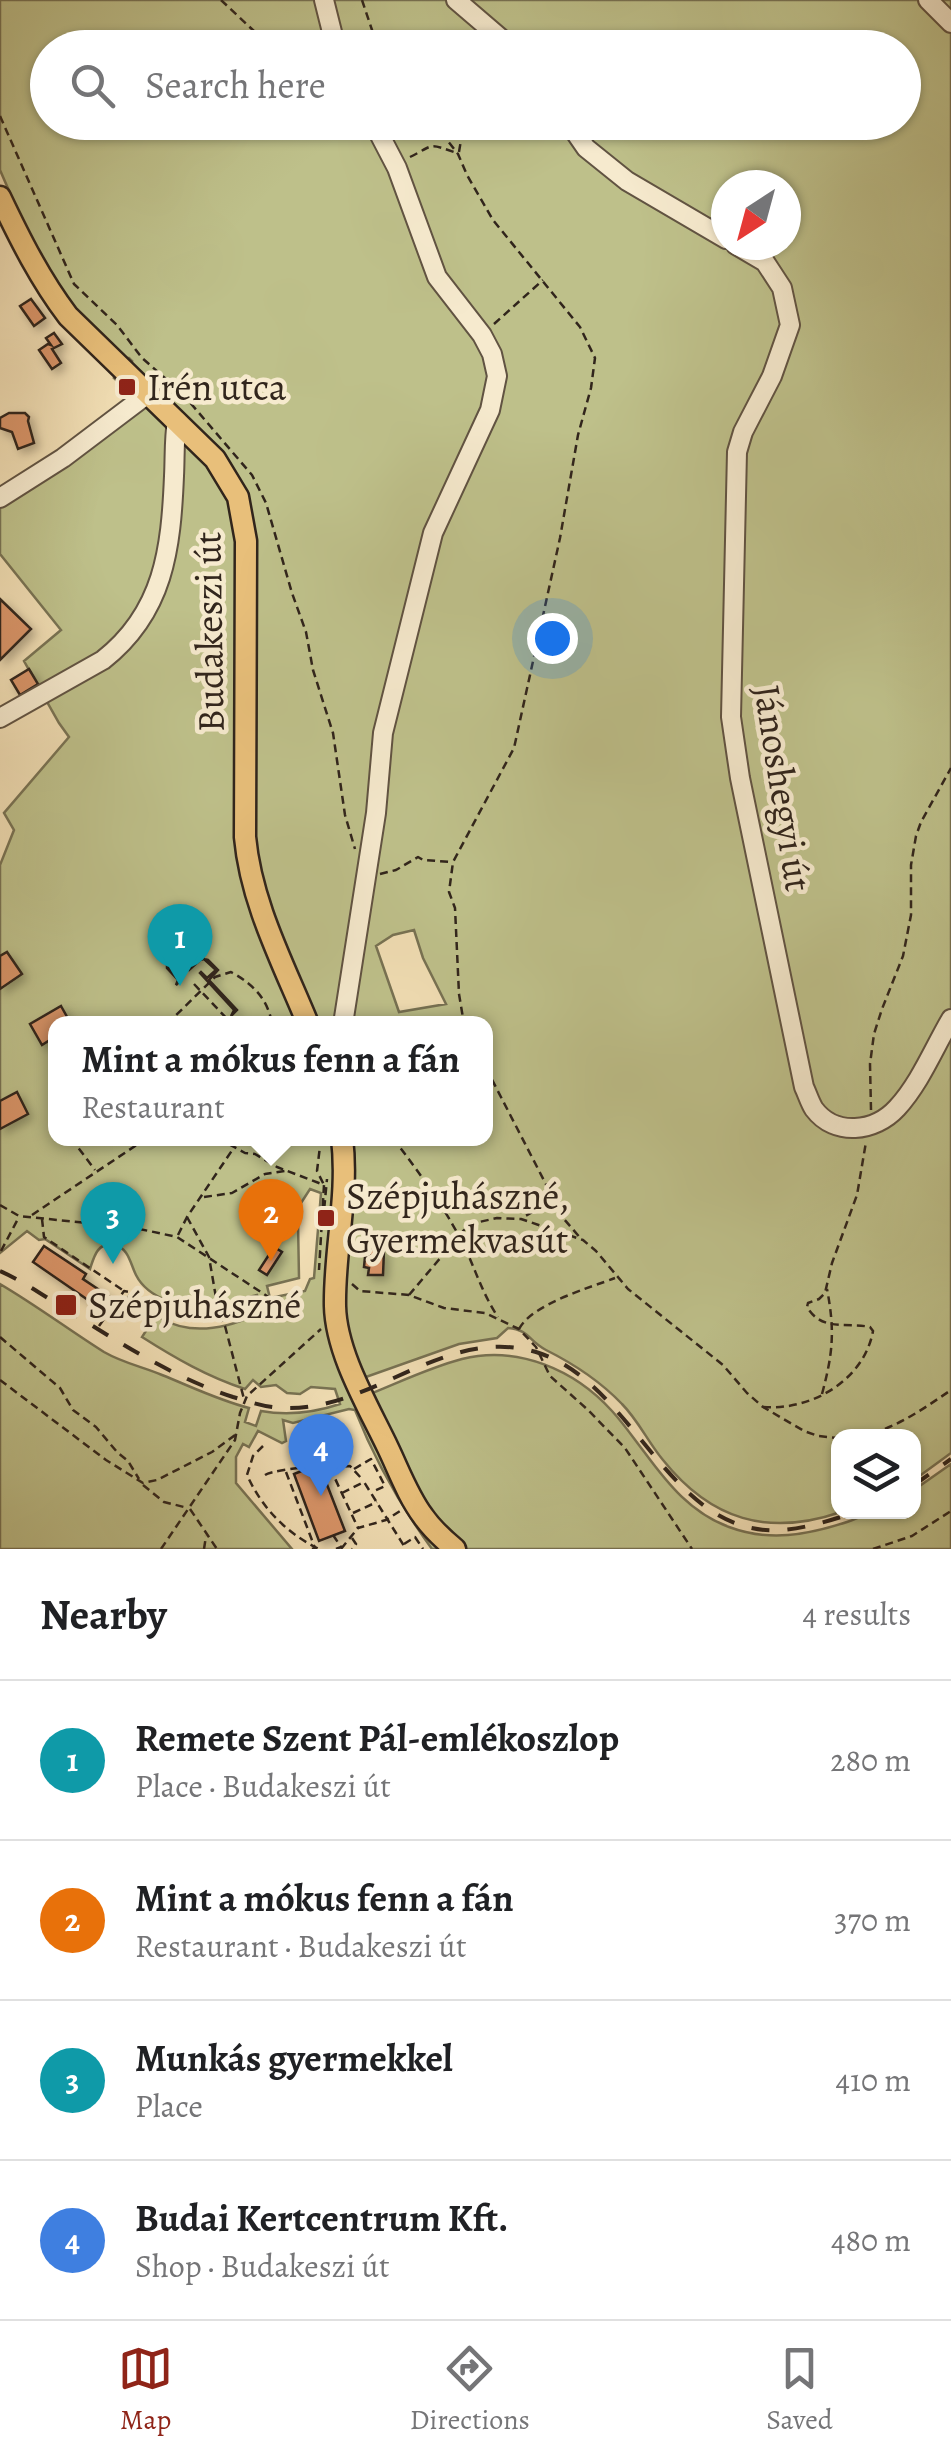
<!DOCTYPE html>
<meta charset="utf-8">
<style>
body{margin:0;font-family:Alegreya,serif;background:#f6f6f6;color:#202124}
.controls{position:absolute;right:30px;bottom:30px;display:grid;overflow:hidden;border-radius:20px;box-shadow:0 2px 8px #0004}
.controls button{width:90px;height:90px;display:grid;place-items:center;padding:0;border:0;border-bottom:2px solid #e0e0e0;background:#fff;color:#202124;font:50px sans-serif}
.compass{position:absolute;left:711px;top:170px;width:90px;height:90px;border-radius:50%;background:#fff;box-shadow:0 2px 8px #0004;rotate:216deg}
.you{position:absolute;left:552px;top:638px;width:35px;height:35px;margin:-25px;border:8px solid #fff;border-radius:50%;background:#1a73e8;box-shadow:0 0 0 15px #1a73e833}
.badge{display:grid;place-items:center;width:65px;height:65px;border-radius:50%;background:#8f2418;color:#fff;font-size:32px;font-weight:700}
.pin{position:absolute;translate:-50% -82px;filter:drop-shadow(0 2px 5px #0008)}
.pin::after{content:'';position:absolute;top:52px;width:35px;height:30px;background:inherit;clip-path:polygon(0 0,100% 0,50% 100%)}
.popup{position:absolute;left:48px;top:1016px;width:445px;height:130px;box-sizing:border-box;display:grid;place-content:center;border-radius:20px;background:#fff;filter:drop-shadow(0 2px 8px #0005);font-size:32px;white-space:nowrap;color:#757577}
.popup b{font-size:38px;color:#202124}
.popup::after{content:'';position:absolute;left:50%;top:100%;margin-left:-20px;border:20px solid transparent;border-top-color:#fff}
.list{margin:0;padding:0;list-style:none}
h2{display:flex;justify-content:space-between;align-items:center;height:130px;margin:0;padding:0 40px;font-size:42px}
h2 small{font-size:32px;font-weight:400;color:#757577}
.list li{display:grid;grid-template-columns:65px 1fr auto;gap:30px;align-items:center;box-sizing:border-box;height:160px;padding:0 40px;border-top:2px solid #e0e0e0}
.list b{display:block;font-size:38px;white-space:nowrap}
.list p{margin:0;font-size:32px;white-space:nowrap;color:#757577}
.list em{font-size:32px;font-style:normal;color:#757577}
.icon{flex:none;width:55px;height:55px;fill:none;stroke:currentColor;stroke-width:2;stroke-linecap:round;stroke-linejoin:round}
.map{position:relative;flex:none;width:951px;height:1549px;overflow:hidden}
.search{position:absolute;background:#fff;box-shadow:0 2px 8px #0004;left:30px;right:30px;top:30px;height:110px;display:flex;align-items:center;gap:25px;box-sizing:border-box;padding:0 35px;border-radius:55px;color:#757577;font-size:38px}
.sheet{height:770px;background:#fff}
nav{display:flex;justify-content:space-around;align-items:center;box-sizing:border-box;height:140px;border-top:2px solid #e0e0e0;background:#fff;font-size:28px;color:#757577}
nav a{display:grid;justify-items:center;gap:5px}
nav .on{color:#8f2418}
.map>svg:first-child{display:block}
</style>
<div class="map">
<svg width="951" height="1549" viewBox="0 0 951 1549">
<defs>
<filter id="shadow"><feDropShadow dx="4.5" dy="4.5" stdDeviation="5" flood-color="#0004"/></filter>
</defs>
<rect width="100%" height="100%" fill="#f1deb4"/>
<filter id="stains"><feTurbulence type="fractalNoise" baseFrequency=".002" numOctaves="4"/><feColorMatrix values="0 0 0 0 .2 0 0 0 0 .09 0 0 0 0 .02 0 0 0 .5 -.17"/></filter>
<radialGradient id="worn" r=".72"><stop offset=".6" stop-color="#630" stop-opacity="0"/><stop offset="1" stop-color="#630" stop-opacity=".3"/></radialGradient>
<path fill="#bec08a" stroke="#787253" stroke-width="2.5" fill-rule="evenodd" d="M 0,0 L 951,0 L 951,1453 L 914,1480 L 914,1436 L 838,1436 L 838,1512 L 841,1512 C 768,1537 711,1520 663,1460 C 648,1442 638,1420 622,1404 C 600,1381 574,1364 546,1350 C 528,1341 530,1330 508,1328 L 497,1338 L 459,1344 L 363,1378 L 370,1394 C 400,1382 431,1367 462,1359 C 518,1345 575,1370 612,1411 C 624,1424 634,1439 645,1453 C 668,1484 691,1513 729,1527 C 769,1542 807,1535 847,1522 C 857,1519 866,1513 876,1512 C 887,1509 902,1512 914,1512 L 914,1490 L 951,1464 L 951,1549 L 432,1549 C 400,1505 375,1461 355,1410 L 349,1409 L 293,1423 L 283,1420 L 286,1441 L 282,1443 L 258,1431 L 249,1447 L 243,1444 L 236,1457 L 236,1483 L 292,1549 L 0,1549 L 0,1284 C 36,1305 69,1330 104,1352 C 123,1363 143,1367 162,1375 C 192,1387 218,1400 249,1408 L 245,1422 L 256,1426 L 261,1411 C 289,1416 313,1413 340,1404 L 335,1389 L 311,1387 L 300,1394 L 287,1393 L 276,1385 L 261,1387 L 253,1380 L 245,1389 C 208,1377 175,1358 142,1337 L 151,1323 L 123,1304 L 129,1296 C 140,1303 150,1312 162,1319 C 194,1337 231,1327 262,1312 L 257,1295 C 242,1298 226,1304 211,1307 C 185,1310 148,1299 136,1275 C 130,1263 129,1248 114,1245 C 97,1242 94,1257 90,1269 L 45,1239 L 39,1240 L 27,1231 L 0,1253 L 0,865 L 14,830 L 4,813 L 69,737 L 59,723 L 24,661 L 61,630 L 0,554 L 0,507 L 67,463 L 144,407 L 114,378 L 132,361 L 129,358 L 120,358 L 81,319 L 37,255 L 0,170 ZM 48,48 L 904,48 L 904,122 L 48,122 ZM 726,185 L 786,185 L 786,245 L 726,245 ZM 414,930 L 423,958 L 446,1004 L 399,1012 L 376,946 L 393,935 ZM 56,1024 L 486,1024 L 486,1138 L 56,1138 ZM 310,1189 L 321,1193 L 314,1278 L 310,1279 L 305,1291 L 270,1298 L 267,1286 L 299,1278 L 298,1222 L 301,1203 Z"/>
<g fill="#d89468" stroke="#31251c" stroke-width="2.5" filter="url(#shadow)">
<path d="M 31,299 L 45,318 L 34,326 L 20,306 Z"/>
<path d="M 54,333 L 62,344 L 52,349 L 61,363 L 52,369 L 39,350 L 48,344 L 51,345 L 46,338 Z"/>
<path d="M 9,413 L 25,413 L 29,417 L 28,421 L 34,443 L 18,449 L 12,432 L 0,428 L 0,418 Z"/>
<path d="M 0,599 L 31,629 L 0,660 Z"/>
<path d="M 29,669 L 38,684 L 20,695 L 11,680 Z"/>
<path d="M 175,911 L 186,928 L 172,937 L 161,920 Z"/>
<path d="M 7,952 L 22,974 L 0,989 L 0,956 Z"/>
<path d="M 173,957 L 178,957 L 189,967 L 199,958 L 208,960 L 218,970 L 209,980 L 237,1010 L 231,1016 L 234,1010 L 200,973 L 201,972 L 207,978 L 216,970 L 204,959 L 200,960 L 189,970 L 178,958 L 174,959 L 169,964 L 169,968 L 181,980 L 176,985 L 178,980 L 167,968 L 167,963 Z"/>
<path d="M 61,1006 L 71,1024 L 56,1024 L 56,1036 L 42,1045 L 30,1024 Z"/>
<path d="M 17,1092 L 28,1114 L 0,1129 L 0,1101 Z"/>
<path d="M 44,1246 L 86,1274 L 83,1279 L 113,1299 L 104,1311 L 33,1262 Z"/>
<path d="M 274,1247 L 282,1252 L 267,1275 L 259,1270 Z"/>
<path d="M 370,1249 L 384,1250 L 383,1275 L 368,1275 L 369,1268 L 364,1267 L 365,1257 L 369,1257 Z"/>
<path d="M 319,1464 L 345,1531 L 319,1541 L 294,1474 Z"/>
</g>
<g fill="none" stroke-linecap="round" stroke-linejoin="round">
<defs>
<g id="minor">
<path d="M 324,0 L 336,48"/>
<path d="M 456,0 L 512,48"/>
<path d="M 928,0 L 951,23"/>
<path d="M 568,122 L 586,148 L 627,181 L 726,239"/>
<path d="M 736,245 L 765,262 L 782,288 L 790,325 L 772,376 L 743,432 L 737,452 L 731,717 L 740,778 L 804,1087 C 807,1093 810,1103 814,1109 C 835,1137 875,1132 897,1108 C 920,1083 934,1048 951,1019"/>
<path d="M 0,498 L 63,458 L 149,393"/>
<path d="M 0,718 L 103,660 C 164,612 171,549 174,476 C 175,457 174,439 177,421"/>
<path d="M 343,1024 L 376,813 L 383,733 L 433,533 L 490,410 L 497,376 L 492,354 L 482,335 L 437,277 L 397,168 L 373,122"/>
</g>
<g id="major">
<path d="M 0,197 C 20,239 40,279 68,316 L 215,459 L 238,497 L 246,541 L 245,837 C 251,903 283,963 308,1024"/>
<path d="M 342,1138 C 349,1195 334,1250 335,1306 C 336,1353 368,1406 388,1448 C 399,1471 408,1496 423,1516 C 432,1529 443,1539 455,1549"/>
</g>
</defs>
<use href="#minor" stroke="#615342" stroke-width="22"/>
<use href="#major" stroke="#31251c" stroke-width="25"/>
<g stroke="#31251c" stroke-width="2.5" stroke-dasharray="8 5" stroke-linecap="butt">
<path d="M 221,0 L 255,32 L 276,48"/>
<path d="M 362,0 L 374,36 L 380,48"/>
<path d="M 471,48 L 471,34"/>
<path d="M 0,116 L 74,284 L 117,325 L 142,358 L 181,392 L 252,475 L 266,503 L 292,593 L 306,632 L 313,670 L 333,733 L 345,815 L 355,849"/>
<path d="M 433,122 L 458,154 L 467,175 L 493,220 L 580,327 L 595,358 L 591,388 L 578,435 L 560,538 L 514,748 L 453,862 L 449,892 L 455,908 L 459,994 L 464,1024"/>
<path d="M 459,152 L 464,122"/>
<path d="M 410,157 C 436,144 427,143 457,153"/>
<path d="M 494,324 L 543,280"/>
<path d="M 380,874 L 396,870 L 418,857 L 423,860 L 451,862"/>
<path d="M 194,984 L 232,1024"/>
<path d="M 167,1024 L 215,977 L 231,972 C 253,984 268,999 272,1024"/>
<path d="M 486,1068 L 552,1196 L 543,1206 L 522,1218"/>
<path d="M 871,1110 L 870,1064 L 874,1034 L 882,1009 L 903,956 L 911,915 L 911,865 L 916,836 L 921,822 L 951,768"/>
<path d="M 71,1138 L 95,1170"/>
<path d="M 218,1138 L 245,1153 L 255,1154 L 277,1167 L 324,1185 L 319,1270"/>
<path d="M 321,1138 L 317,1171 L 324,1185"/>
<path d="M 393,1138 C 417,1170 441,1202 460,1238 C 474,1264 481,1292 498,1317"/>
<path d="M 204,1197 L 232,1193 L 265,1174 L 285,1171"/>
<path d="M 553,1197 L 564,1219 L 582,1240"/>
<path d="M 0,1205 L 19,1216 L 135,1228 L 177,1237 L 273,1300"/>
<path d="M 32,1215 L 147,1138"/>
<path d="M 187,1217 L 209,1257 L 219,1315 L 225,1326 L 244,1399"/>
<path d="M 42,1219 L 44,1237 L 124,1291"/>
<path d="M 323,1221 L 327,1179"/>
<path d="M 178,1235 L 187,1217 L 233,1149"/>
<path d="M 1,1251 L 19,1217"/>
<path d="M 352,1284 L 360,1291 L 409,1295 L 444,1308 L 485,1313 L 519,1329 L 536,1347 L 550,1376 L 588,1410 L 625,1448 L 692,1549"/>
<path d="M 409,1295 L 464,1230 L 479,1222 L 497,1218 L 521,1219 L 583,1240 L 596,1251 L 628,1289 L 723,1365 L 747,1393 L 763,1407 L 804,1431 L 818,1436 L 838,1438"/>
<path d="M 99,1326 L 124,1291 L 142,1294"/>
<path d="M 519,1329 C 532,1304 589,1288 615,1278"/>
<path d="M 0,1337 L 60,1388 L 73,1410 L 96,1427 L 117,1452 L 128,1461 L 139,1479"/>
<path d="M 0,1380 L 106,1460 L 143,1483 L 157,1480 L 212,1452 L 238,1433"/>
<path d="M 822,1394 C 833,1353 835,1331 827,1289"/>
<path d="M 763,1407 C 810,1411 864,1381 873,1331 L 870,1327 C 846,1322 822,1332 807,1307 L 808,1303 L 819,1299 L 825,1293 L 832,1263 L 857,1195 L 866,1142"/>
<path d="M 860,1436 C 894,1430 923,1409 951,1390"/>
<path d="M 319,1444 L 358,1528 L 386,1520 L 400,1511"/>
<path d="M 263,1446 L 253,1456 L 247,1475 C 262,1508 286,1533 319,1549"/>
<path d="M 302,1459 L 307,1467"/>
<path d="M 354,1469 L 371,1459 L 385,1486 L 372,1492"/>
<path d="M 332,1470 L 336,1467 L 350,1466 L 362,1479"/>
<path d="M 286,1472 L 315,1548 L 312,1549"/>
<path d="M 265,1475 C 271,1471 298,1468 307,1467"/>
<path d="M 143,1485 L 164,1502 L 188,1508"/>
<path d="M 342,1493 L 364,1482 L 406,1549"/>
<path d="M 190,1509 L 217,1549"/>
<path d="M 353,1513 L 377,1502"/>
<path d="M 333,1535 L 341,1547 L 336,1549"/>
<path d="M 352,1538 L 356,1544 L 352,1549"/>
<path d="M 404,1544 L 415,1537 L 423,1549"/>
<path d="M 161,1549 L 235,1440 L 240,1413 L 247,1396 L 321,1329"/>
<path d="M 204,1549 L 206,1536"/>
<path d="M 341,1549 L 358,1528"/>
<path d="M 873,1549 L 912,1536 L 951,1511"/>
</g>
<use href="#minor" stroke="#f6eace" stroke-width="18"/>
<use href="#major" stroke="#e8bf7a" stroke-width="20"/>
<g stroke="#31251c" stroke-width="4" stroke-dasharray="18 18" stroke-linecap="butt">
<path d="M 0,1271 C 25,1282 48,1299 72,1313 C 123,1345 175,1378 233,1397 C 250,1402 267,1408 285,1408 C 374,1411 447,1323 539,1353 C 636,1385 670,1538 782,1530 C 807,1528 832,1520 856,1512"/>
<path d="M 914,1485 L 951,1459"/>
</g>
</g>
<g fill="#8f2418" stroke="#f6eace" stroke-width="4">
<rect x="117" y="377" width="20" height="20" rx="5"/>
<rect x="316" y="1208" width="20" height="20" rx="5"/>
<rect x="54" y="1293" width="24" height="24" rx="5"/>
</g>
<g text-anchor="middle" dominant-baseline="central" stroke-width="9" stroke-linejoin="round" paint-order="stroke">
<g font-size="38" fill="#31251c" stroke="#f6eace" text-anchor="start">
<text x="147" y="387">Irén utca</text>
<text x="346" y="1196">Szépjuhászné,<tspan x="346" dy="44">Gyermekvasút</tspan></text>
<text x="88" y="1305">Szépjuhászné</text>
</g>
<g font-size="38" fill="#31251c" stroke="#f6eace">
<text transform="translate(209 632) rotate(-91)">Budakeszi út</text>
<text transform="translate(783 788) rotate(81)">Jánoshegyi út</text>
</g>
</g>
<rect width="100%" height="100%" filter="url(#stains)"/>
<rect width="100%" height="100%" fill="url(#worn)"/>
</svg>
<div class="controls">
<button><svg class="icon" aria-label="layers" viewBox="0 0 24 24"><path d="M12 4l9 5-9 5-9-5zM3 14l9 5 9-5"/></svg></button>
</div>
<svg class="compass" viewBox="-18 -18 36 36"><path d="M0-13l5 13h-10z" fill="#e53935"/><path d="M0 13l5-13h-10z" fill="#757577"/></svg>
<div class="you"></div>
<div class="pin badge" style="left:180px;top:986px;background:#0f9aa8">1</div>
<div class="pin badge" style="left:271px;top:1261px;background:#e8710a">2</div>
<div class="popup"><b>Mint a mókus fenn a fán</b>Restaurant</div>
<div class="pin badge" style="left:113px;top:1264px;background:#0f9aa8">3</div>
<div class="pin badge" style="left:321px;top:1496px;background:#3f7fe0">4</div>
<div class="search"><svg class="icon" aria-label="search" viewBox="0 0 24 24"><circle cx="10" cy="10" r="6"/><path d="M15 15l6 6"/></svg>Search here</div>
</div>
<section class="sheet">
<h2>Nearby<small>4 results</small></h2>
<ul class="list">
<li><span class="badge" style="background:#0f9aa8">1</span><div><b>Remete Szent Pál-emlékoszlop</b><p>Place · Budakeszi út</p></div><em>280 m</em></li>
<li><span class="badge" style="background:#e8710a">2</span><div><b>Mint a mókus fenn a fán</b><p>Restaurant · Budakeszi út</p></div><em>370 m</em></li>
<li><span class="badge" style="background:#0f9aa8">3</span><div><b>Munkás gyermekkel</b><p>Place</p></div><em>410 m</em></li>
<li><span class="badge" style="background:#3f7fe0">4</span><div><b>Budai Kertcentrum Kft.</b><p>Shop · Budakeszi út</p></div><em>480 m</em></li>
</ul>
</section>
<nav>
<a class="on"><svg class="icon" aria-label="map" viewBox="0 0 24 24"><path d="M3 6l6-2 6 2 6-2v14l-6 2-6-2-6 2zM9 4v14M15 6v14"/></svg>Map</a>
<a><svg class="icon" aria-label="directions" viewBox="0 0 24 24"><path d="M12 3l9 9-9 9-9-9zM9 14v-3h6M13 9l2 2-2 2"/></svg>Directions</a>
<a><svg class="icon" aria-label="saved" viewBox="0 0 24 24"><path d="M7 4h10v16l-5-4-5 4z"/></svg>Saved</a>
</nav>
